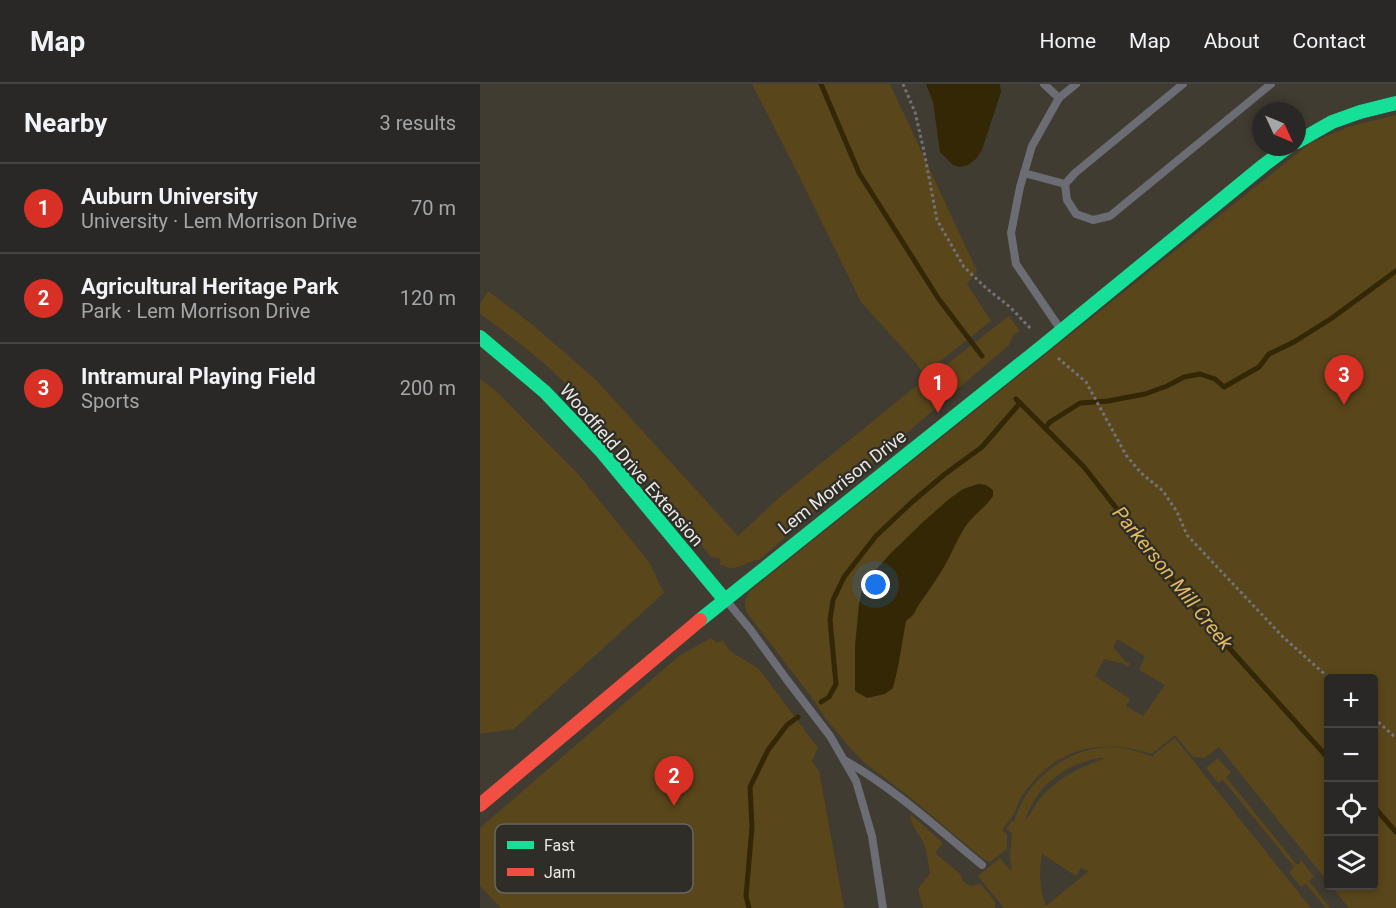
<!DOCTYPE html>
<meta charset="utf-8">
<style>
body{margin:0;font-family:Roboto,sans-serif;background:#32302e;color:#f1f3f6}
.controls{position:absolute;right:18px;bottom:18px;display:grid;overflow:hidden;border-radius:6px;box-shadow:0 3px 9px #0003}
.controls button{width:54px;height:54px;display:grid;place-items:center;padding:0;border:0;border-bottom:2px solid #464443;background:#2a2826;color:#f1f3f6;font:30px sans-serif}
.compass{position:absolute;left:772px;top:18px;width:54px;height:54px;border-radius:50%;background:#2a2826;box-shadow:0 3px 9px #0003;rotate:134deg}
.you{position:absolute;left:396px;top:501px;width:21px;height:21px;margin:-15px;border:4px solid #fff;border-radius:50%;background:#1a73e8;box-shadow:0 0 0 9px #1a73e833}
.badge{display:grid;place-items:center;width:39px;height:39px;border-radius:50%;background:#d93025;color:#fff;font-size:20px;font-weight:700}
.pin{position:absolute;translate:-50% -50px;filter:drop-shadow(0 2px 3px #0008)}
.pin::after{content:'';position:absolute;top:32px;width:21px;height:18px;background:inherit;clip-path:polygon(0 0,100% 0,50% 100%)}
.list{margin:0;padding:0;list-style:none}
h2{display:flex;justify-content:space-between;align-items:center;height:78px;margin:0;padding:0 24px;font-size:26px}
h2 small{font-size:20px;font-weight:400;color:#a5a6a7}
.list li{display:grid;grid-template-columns:39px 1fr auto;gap:18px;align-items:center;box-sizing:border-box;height:90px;padding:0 24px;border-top:2px solid #464443}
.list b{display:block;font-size:22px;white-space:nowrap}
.list p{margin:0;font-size:20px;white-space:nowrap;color:#a5a6a7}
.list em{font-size:20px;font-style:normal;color:#a5a6a7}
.icon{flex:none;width:33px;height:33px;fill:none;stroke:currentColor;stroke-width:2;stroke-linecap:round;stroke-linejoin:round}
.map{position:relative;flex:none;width:916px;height:824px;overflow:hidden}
header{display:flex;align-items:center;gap:36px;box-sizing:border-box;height:84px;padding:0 30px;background:#2a2826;border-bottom:2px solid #464443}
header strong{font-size:28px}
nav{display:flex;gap:33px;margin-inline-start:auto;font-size:21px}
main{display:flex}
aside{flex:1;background:#2a2826}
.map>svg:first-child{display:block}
</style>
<header>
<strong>Map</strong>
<nav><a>Home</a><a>Map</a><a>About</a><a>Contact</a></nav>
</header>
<main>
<aside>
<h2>Nearby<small>3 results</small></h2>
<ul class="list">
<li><span class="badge">1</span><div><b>Auburn University</b><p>University · Lem Morrison Drive</p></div><em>70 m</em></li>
<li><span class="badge">2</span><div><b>Agricultural Heritage Park</b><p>Park · Lem Morrison Drive</p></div><em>120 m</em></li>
<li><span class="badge">3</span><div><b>Intramural Playing Field</b><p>Sports</p></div><em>200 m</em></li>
</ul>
</aside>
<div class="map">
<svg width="916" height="824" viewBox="0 0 916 824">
<rect width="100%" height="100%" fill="#383633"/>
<path fill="#413c31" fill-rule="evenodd" d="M 0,0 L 916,0 L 916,824 L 0,824 ZM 781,27 L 817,27 L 817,63 L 781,63 ZM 848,594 L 894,594 L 894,802 L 848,802 Z"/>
<g fill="#59461b" fill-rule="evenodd">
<path d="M 272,0 L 410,0 L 497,187 L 487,200 L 511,237 L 458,279 L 462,284 L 529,232 L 540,247 L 533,251 L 529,261 L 279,476 C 268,476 261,485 249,484 C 245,483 242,481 239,480 L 241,476 L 238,474 L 231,473 L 149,371 L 152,368 L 150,366 L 143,363 C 120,336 96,308 70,285 C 48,265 24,247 0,230 L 0,220 L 8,207 L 54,242 L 116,296 L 258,452 L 302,411 L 446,294 L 436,279 L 381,218 L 319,92 Z"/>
<path d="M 916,31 L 916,824 L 869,824 L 851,802 L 894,802 L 894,594 L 848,594 L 848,798 L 739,663 L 725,674 L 713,673 L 695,651 L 671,670 C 619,653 575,665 543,710 C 539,716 537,724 533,731 C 530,736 525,741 522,746 L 527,751 L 527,765 L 510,778 L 503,775 L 426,710 L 386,680 L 371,665 L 346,635 L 333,615 L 267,529 C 264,517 264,516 271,506 L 830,59 L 871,42 ZM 637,555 L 665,572 L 659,586 L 685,601 L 663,632 L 646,622 L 650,615 L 615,592 L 624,575 L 645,580 L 647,583 L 649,582 L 650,579 L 646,578 L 633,563 Z"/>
<path d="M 0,295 L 16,307 L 98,390 L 169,478 L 184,509 L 34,645 L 0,650 Z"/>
<path d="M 231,554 L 238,559 L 242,556 L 250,567 L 279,585 L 338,664 L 332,677 L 339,687 L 364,824 L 21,824 L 0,802 L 0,744 L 199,572 Z"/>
<path d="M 695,654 L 831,824 L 524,824 L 498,792 L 520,774 L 532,788 L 530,773 L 532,749 L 526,745 L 532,737 L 534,738 C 546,696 585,665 629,663 C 645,663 660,668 674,673 L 673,671 ZM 620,674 L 626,674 C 602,682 581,692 564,710 C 556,719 551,729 545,738 C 555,702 585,680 620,674 ZM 562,770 L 596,792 L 601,784 L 609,787 L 566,822 C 559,805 559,788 562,770 Z"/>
<path d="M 738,674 L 751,689 L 746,693 L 817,781 L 822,777 L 834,793 L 829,797 L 850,824 L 846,824 L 826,800 L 821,803 L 809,788 L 814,783 L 743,696 L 738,699 L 726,684 Z"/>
<path d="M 430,730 L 463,759 L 455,769 L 480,790 L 483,797 L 487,800 L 492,802 L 501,800 L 515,818 L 515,824 L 443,824 L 438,805 L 450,789 C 448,778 447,765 442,756 C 436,745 432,744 430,730 Z"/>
</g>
<g fill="#342706">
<path d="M 446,0 L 520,0 L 521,8 L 502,66 L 496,75 L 488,81 L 479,83 L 473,81 L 460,68 L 453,18 Z"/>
<path d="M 498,400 L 506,401 L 513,406 L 513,412 C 505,424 493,431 485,443 C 476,457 470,474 461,488 C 454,499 447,509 440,519 C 433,529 437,529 426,537 L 418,583 L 413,604 L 405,610 L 387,614 L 375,607 L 375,562 L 379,520 L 383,502 L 391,491 L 410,470 L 443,438 L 469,415 L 483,405 Z"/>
</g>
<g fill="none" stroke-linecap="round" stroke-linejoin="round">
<g stroke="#342706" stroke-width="5">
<path d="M 341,0 L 379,89 L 458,214 L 502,272"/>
<path d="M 536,315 L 604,383 L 724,536 L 848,674"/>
<path d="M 565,344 L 570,338 L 600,319 L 628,317 L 665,310 L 687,302 L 704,293 L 720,290 L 735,295 L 744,303 L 779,283 L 789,270 L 814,258 L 852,234 L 916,187"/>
<path d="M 341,618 L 349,613 L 356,600 L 350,536 L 353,516 L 364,493 L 396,452 L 432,418 L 465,390 L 502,363 L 540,319"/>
<path d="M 894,723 L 916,748"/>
<path d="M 269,824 L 266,812 L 272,743 L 270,703 L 288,666 L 307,641 L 318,633"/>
</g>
<g stroke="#727276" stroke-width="3" stroke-dasharray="3 3" stroke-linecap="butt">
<path d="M 423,0 L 435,28 L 444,67 L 457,136 L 484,183 L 506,204 L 530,223 L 551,245"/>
<path d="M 578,274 L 606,298 L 646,371 L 661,389 L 683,407 L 697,428 L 707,451 L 804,554 L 849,594"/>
<path d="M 894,634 L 916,654"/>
</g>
<g stroke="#6b6c74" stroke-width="8">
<path d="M 564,0 L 579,14"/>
<path d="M 703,0 L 595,89 L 585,100 L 587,116 L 596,130 L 613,136 L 630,132 L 791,0"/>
<path d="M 544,89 L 585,100"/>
<path d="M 581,246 L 536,180 L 531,149 L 540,103 L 552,62 L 579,14 L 596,0"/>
<path d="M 245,515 L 270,545 L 307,596 L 350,652 L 376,697 L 392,752 L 403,824"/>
<path d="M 364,676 C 414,704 457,744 502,781"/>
</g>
<g stroke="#16e098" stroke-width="14">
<path d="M 817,58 L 852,38 L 880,28 L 916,19"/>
<path d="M 0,253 L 65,308 L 122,368 L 244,515"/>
<path d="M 220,536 L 564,261 L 784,81 L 808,63"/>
</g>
<path stroke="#f24e42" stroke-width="14" d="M 0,721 L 220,536"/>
</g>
<g text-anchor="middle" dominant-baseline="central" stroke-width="4.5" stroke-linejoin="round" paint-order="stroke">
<g font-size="18" fill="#eae8e4" stroke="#2f2d27">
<text transform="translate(152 381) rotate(49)">Woodfield Drive Extension</text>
<text transform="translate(362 398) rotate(-38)">Lem Morrison Drive</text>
</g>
<g font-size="20" font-style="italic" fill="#e2b95b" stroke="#2f2d27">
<text transform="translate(693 494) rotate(51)">Parkerson Mill Creek</text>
</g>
</g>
<rect x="15" y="740" width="198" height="69" rx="9" fill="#2f2d27" stroke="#676560" stroke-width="1.5"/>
<rect x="27" y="757" width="27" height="8" fill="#16e098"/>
<rect x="27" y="784" width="27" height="8" fill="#f24e42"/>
<g font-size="16" fill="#eae8e4">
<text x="64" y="767">Fast</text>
<text x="64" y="794">Jam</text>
</g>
</svg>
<div class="controls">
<button>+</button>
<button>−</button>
<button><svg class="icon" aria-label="locate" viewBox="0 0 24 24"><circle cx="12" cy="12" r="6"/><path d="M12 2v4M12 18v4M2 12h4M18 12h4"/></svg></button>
<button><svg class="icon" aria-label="layers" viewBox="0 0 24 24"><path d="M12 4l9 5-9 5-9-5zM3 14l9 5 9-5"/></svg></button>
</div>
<svg class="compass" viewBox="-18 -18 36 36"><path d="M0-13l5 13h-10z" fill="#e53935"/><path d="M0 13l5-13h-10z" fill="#a5a6a7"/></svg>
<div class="you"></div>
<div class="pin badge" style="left:458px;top:329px">1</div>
<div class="pin badge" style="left:194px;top:722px">2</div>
<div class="pin badge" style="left:864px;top:321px">3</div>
</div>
</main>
